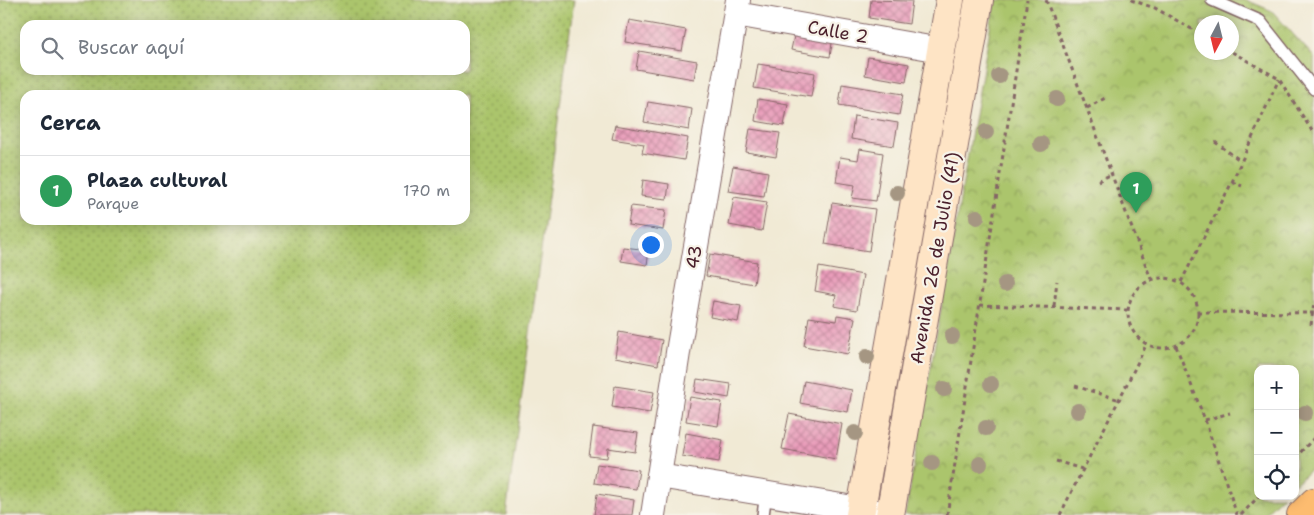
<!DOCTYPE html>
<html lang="es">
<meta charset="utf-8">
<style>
body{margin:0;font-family:"Shantell Sans",sans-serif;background:#f6f6f7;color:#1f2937}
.controls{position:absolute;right:15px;bottom:15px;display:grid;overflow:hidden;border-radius:10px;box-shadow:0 2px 12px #0003}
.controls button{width:45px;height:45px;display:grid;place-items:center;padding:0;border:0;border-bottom:1px solid #e0e1e3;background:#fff;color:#1f2937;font:25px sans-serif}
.compass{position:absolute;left:1194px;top:15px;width:45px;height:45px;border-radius:50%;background:#fff;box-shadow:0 2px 12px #0003;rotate:187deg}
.you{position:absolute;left:650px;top:244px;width:18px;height:18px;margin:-12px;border:4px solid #fff;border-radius:50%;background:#1a73e8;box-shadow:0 0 0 8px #1a73e833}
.badge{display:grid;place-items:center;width:32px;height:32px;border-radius:50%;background:#0f766e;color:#fff;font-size:16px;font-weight:700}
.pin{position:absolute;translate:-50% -41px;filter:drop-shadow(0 1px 2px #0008)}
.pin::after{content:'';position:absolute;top:26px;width:18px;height:15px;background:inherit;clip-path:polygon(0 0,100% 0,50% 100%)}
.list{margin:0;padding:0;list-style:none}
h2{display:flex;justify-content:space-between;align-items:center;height:65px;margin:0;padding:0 20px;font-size:21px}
h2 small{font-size:16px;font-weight:400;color:#747a83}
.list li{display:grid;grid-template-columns:32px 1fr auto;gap:15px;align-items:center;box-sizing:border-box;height:70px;padding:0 20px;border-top:1px solid #e0e1e3}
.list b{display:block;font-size:19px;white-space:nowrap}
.list p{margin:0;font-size:16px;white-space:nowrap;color:#747a83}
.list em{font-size:16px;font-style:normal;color:#747a83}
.icon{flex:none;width:28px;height:28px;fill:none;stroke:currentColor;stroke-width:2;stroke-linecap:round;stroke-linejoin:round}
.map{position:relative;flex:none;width:1314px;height:515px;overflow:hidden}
.search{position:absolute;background:#fff;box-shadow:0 2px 12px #0003;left:20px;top:20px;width:450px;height:55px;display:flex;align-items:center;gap:12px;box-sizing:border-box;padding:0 18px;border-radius:15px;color:#747a83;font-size:19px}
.panel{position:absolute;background:#fff;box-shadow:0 2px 12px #0003;left:20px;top:90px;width:450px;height:135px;border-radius:15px}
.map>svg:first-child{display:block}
</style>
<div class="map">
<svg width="1314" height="515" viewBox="0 0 1314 515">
<defs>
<pattern id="grass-dots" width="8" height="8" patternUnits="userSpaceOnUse" patternTransform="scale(1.25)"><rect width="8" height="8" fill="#abc56c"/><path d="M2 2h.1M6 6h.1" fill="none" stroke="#8d9f59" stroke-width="1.8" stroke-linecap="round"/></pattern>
<pattern id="park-crowns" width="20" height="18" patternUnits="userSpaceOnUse" patternTransform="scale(1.25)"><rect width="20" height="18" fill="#abc56c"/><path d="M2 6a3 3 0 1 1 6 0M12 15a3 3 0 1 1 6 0" fill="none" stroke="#8d9f59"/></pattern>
<pattern id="building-cross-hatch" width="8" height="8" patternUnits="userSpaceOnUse" patternTransform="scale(1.25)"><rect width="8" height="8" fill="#e99cba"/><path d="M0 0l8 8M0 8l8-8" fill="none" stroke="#bf7f97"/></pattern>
</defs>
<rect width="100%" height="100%" fill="#f7f3e8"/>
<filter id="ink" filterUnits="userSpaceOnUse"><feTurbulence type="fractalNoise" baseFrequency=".02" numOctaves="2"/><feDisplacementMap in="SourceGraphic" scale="10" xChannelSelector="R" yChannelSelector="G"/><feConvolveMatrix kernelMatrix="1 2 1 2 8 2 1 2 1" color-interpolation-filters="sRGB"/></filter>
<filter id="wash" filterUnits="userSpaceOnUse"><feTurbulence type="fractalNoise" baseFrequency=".0096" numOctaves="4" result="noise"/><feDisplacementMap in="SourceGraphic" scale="20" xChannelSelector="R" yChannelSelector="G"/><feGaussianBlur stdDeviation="1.12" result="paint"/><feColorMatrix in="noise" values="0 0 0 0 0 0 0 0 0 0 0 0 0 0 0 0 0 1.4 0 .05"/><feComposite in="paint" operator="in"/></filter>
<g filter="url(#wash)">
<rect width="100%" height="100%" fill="#f1ead5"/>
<g fill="url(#grass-dots)" stroke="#7a724c" fill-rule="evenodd">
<path d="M 0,0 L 574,0 L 506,515 L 0,515 ZM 25,25 L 465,25 L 465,70 L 25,70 ZM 25,95 L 465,95 L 465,220 L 25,220 Z"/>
<path d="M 961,0 L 967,0 L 877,515 L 871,515 Z"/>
</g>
<path fill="url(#park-crowns)" stroke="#7a724c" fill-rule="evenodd" d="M 995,0 L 1246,0 L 1272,11 L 1314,57 L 1314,466 L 1295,484 L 1295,369 L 1258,369 L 1258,496 L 1283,496 L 1263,515 L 905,515 ZM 1202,22 L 1232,22 L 1232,52 L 1202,52 Z"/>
<g id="blocks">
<g fill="url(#building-cross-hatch)">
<path d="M 871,0 L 912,1 L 909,24 L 869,18 Z"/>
<path d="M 629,20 L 686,30 L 682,51 L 625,42 Z"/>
<path d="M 794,36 L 832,43 L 830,57 L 791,50 Z"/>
<path d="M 639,51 L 697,61 L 694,79 L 636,69 Z"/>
<path d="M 868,57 L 909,64 L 906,82 L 865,75 Z"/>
<path d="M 758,64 L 815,73 L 811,97 L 754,88 Z"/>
<path d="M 842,84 L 903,94 L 899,115 L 839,105 Z"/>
<path d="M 758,99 L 788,104 L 784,126 L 755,121 Z"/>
<path d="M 648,102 L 692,109 L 689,130 L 644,122 Z"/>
<path d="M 854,116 L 898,123 L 894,146 L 851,139 Z"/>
<path d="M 615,125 L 688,138 L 684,160 L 642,153 L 644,144 L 612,139 Z"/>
<path d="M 750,129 L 780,133 L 776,157 L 746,152 Z"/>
<path d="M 860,149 L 883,153 L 876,201 L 852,198 L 855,185 L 836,182 L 840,157 L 858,160 Z"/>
<path d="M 733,166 L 768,172 L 764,196 L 728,191 Z"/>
<path d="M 643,180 L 669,184 L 667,199 L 641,196 Z"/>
<path d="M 734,197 L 767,202 L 762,231 L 729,225 Z"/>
<path d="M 832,203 L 875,209 L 869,251 L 825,244 Z"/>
<path d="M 631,206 L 666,210 L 663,230 L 628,225 Z"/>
<path d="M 623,247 L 649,250 L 647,265 L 621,261 Z"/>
<path d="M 710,254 L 757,262 L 754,284 L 706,276 Z"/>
<path d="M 819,267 L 863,275 L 857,310 L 834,306 L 836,295 L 815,291 Z"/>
<path d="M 713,301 L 741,306 L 738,322 L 710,317 Z"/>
<path d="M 837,315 L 855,318 L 848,354 L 804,346 L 809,317 L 836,321 Z"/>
<path d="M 619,332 L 662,340 L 658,365 L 615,357 Z"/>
<path d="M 697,379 L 731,384 L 729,398 L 695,392 Z"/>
<path d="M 804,381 L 852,390 L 848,412 L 800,403 Z"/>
<path d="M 615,386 L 654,392 L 650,413 L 612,407 Z"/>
<path d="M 690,397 L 722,402 L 718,426 L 686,421 Z"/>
<path d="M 789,414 L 842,424 L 836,459 L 782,449 Z"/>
<path d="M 593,427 L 638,433 L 635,452 L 608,448 L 607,458 L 589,456 Z"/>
<path d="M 686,433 L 723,440 L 719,462 L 682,456 Z"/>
<path d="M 597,464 L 639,470 L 636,489 L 594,483 Z"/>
<path d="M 597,494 L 634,500 L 632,515 L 594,515 Z"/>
</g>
</g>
</g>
<g filter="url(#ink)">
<use href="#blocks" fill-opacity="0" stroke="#846666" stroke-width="1"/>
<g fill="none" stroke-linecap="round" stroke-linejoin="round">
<defs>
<g id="lane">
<path d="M 1212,0 L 1260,21 L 1314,89"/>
<path d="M 763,515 L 766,493"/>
</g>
<g id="street">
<path d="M 736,14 L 941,50"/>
<path d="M 659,476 L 890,514"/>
<path d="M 653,515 L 679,346 L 738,0"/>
</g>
<g id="secondary">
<path d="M 860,515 L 950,0"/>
<path d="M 890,515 L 979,0"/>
</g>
<path id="primary" d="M 1301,515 L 1314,502"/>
</defs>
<use href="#lane" stroke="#846666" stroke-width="14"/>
<use href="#street" stroke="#846666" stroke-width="26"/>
<use href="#secondary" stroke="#846666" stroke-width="30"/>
<use href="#primary" stroke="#846666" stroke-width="30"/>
<g stroke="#846666" stroke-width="3" stroke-dasharray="4 4" stroke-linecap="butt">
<path d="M 1046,0 L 1151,279"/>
<path d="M 1131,0 L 1155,8 L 1202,35"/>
<path d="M 1232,52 L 1279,79 L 1314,134"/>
<path d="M 1087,108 L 1107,97"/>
<path d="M 1215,142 L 1241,161"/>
<path d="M 1098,181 L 1112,174"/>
<path d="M 1232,182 L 1242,186"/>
<circle cx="1163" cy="313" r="35"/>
<path d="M 1181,282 L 1232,182 L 1279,79"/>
<path d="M 980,305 L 1127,310"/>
<path d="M 1054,306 L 1057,281"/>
<path d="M 1198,312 L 1314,313"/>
<path d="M 1311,325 L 1314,303"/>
<path d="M 1176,346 L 1205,420 L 1237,515"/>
<path d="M 1075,386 L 1120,400"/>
<path d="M 1205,420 L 1230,413"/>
<path d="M 1295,458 L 1314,438"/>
<path d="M 1056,461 L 1082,469"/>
<path d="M 947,515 L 1027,0"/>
<path d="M 1060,515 C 1088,458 1119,402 1146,345"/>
<path d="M 1241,515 L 1259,496"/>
</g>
<use href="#lane" stroke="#fff" stroke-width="11"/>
<use href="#street" stroke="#fff" stroke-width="24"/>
<use href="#secondary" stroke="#fee4c5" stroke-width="28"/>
<use href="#primary" stroke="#fdbc6f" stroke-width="28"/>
</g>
<g fill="#a59682">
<circle cx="999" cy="76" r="8"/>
<circle cx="1057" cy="99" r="8"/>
<circle cx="986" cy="132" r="8"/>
<circle cx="1041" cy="144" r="8"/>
<circle cx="897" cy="193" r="8"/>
<circle cx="977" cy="217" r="8"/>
<circle cx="1005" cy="284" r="8"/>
<circle cx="952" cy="336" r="8"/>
<circle cx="867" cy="357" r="8"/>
<circle cx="991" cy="384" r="8"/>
<circle cx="944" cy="389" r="8"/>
<circle cx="1078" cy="411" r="8"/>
<circle cx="1305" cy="413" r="8"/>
<circle cx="986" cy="428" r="8"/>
<circle cx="855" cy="433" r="8"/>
<circle cx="932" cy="463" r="8"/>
<circle cx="980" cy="464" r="8"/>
</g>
</g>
<g text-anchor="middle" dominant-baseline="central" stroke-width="4.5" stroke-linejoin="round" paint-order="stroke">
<g font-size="18" fill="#4a1f2b" stroke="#f7f3e8">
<text transform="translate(838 32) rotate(10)">Calle 2</text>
<text transform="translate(694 257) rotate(-80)">43</text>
<text transform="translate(935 258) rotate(-80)">Avenida 26 de Julio (41)</text>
</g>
</g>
</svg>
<div class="controls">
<button>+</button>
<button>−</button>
<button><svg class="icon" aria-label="locate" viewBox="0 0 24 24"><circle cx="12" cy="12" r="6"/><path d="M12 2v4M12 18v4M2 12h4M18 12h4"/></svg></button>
</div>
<svg class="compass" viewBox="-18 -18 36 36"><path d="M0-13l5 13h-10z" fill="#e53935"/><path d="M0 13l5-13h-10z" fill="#747a83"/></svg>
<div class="you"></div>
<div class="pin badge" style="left:1136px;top:213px;background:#2e9e5b">1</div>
<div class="search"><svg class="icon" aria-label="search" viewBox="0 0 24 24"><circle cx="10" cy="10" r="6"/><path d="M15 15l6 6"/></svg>Buscar aquí</div>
<section class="panel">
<h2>Cerca<small></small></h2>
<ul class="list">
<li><span class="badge" style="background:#2e9e5b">1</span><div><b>Plaza cultural</b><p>Parque</p></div><em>170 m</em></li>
</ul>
</section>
</div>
